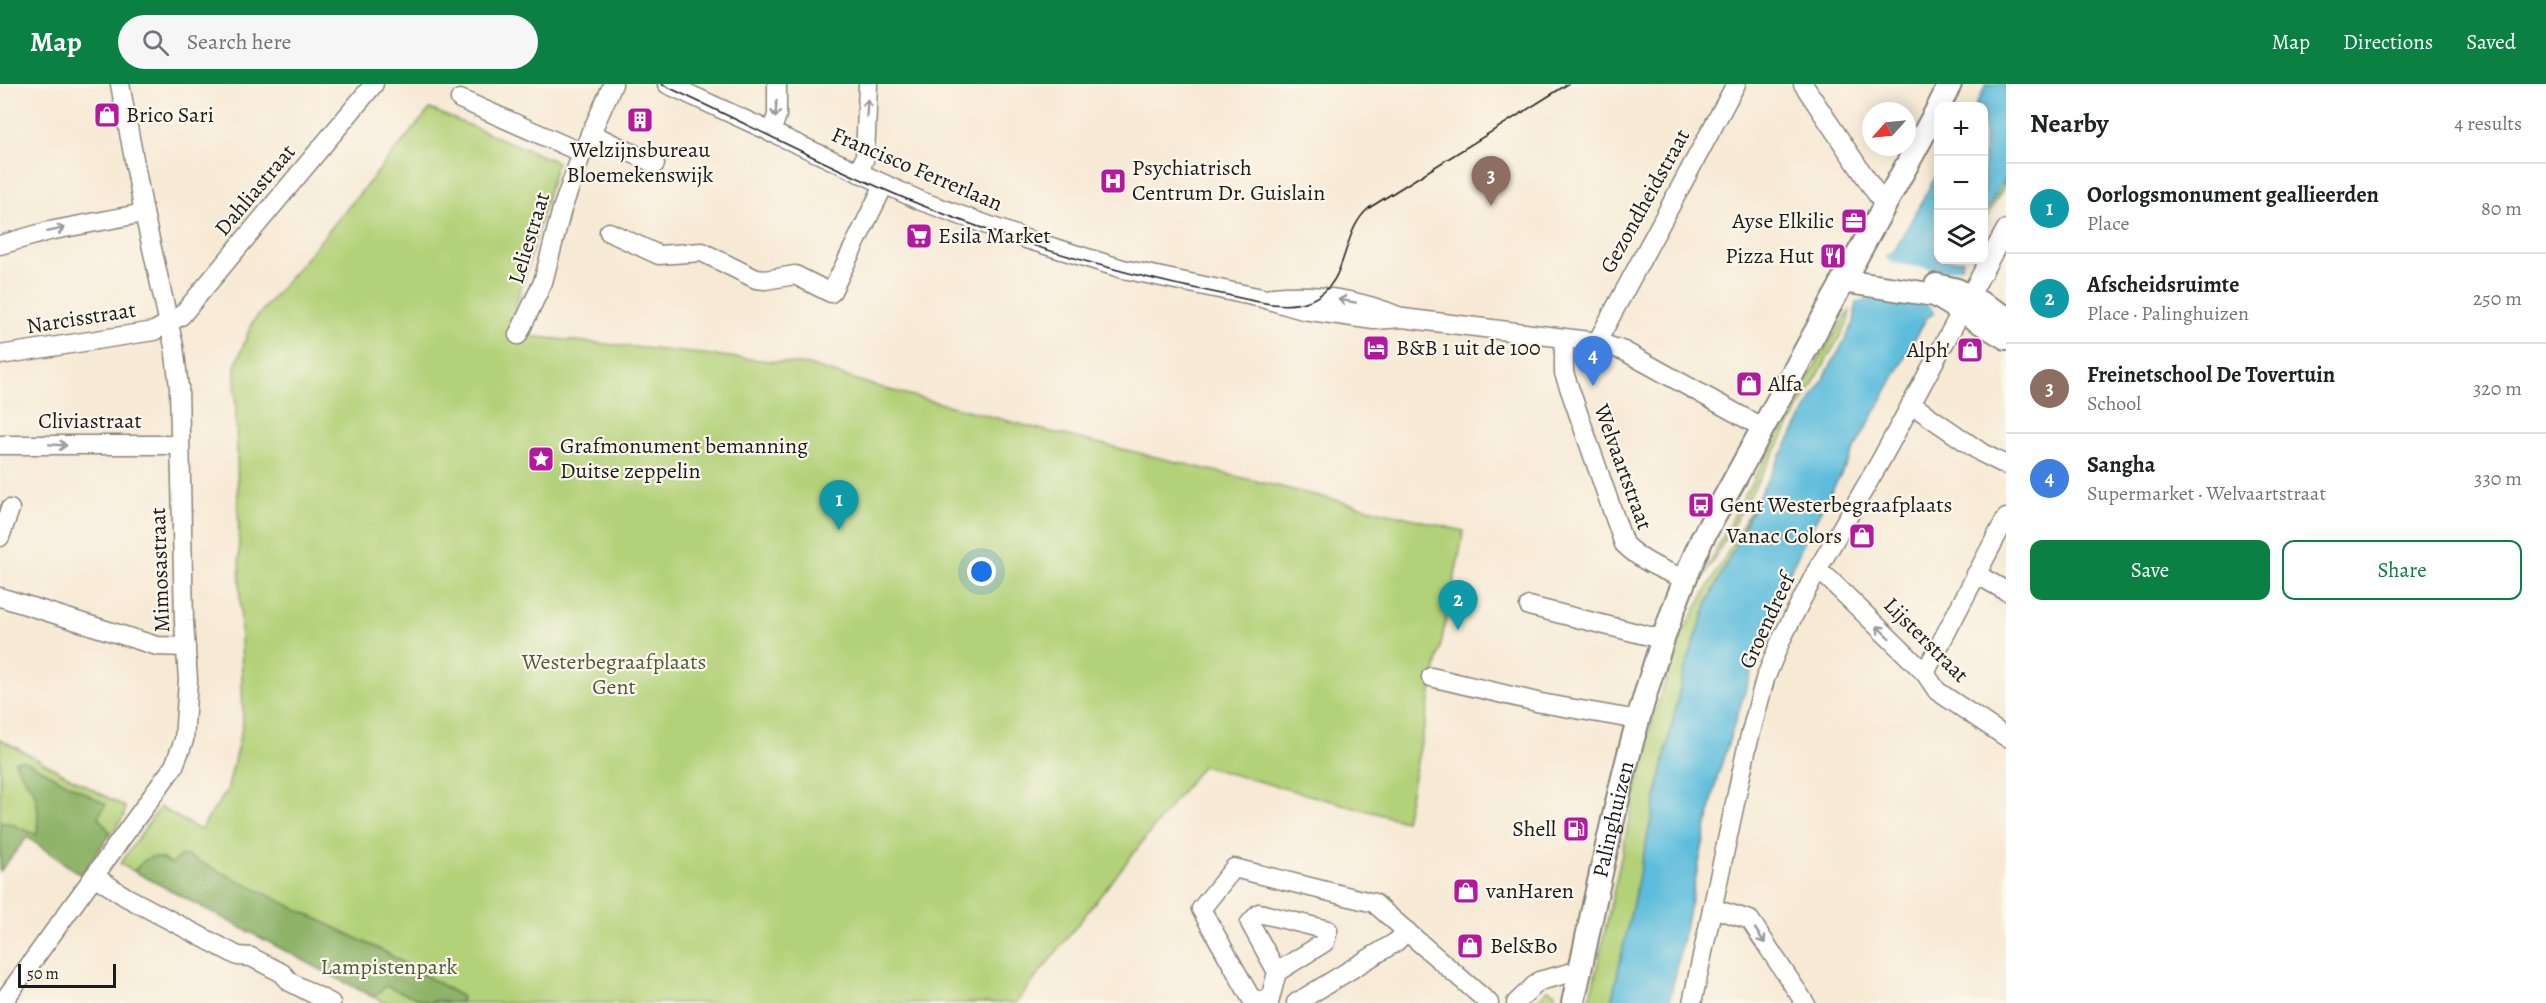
<!DOCTYPE html>
<meta charset="utf-8">
<style>
body{margin:0;font-family:Alegreya,serif;background:#f6f6f6;color:#202124}
.controls{position:absolute;right:18px;top:18px;display:grid;overflow:hidden;border-radius:12px;box-shadow:0 3px 15px #0003}
.controls button{width:54px;height:54px;display:grid;place-items:center;padding:0;border:0;border-bottom:2px solid #e0e0e0;background:#fff;color:#202124;font:30px sans-serif}
.compass{position:absolute;left:1862px;top:18px;width:54px;height:54px;border-radius:50%;background:#fff;box-shadow:0 3px 15px #0003;rotate:243deg}
.scale{position:absolute;left:18px;bottom:15px;width:98px;box-sizing:border-box;padding-left:6px;border:3px solid #1c1c1c;border-top:0;font-size:16px;line-height:21px;white-space:nowrap;color:#1c1c1c;-webkit-text-stroke:4px #fbf7ec;paint-order:stroke}
.you{position:absolute;left:982px;top:488px;width:21px;height:21px;margin:-15px;border:4px solid #fff;border-radius:50%;background:#1a73e8;box-shadow:0 0 0 9px #1a73e833}
.badge{display:grid;place-items:center;width:39px;height:39px;border-radius:50%;background:#0b8043;color:#fff;font-size:20px;font-weight:700}
.pin{position:absolute;translate:-50% -50px;filter:drop-shadow(0 2px 3px #0008)}
.pin::after{content:'';position:absolute;top:32px;width:21px;height:18px;background:inherit;clip-path:polygon(0 0,100% 0,50% 100%)}
.list{margin:0;padding:0;list-style:none}
h2{display:flex;justify-content:space-between;align-items:center;height:78px;margin:0;padding:0 24px;font-size:26px}
h2 small{font-size:20px;font-weight:400;color:#757577}
.list li{display:grid;grid-template-columns:39px 1fr auto;gap:18px;align-items:center;box-sizing:border-box;height:90px;padding:0 24px;border-top:2px solid #e0e0e0}
.list b{display:block;font-size:22px;white-space:nowrap}
.list p{margin:0;font-size:20px;white-space:nowrap;color:#757577}
.list em{font-size:20px;font-style:normal;color:#757577}
.actions{display:flex;gap:12px;padding:18px 24px}
.actions a{flex:1;padding:14px 0;border:2px solid #0b8043;border-radius:12px;text-align:center;font-size:21px;color:#0b8043}
.actions .main{background:#0b8043;color:#fff}
.icon{flex:none;width:33px;height:33px;fill:none;stroke:currentColor;stroke-width:2;stroke-linecap:round;stroke-linejoin:round}
.map{position:relative;flex:none;width:2006px;height:919px;overflow:hidden}
header{display:flex;align-items:center;gap:36px;box-sizing:border-box;height:84px;padding:0 30px;background:#0b8043;color:#fff}
header strong{font-size:28px}
nav{display:flex;gap:33px;margin-inline-start:auto;font-size:21px}
.search{width:420px;height:54px;background:#f6f6f6;display:flex;align-items:center;gap:15px;box-sizing:border-box;padding:0 21px;border-radius:33px;color:#757577;font-size:22px}
main{display:flex}
aside{flex:1;background:#fff}
.map>svg:first-child{display:block}
</style>
<header>
<strong>Map</strong>
<div class="search"><svg class="icon" aria-label="search" viewBox="0 0 24 24"><circle cx="10" cy="10" r="6"/><path d="M15 15l6 6"/></svg>Search here</div>
<nav><a>Map</a><a>Directions</a><a>Saved</a></nav>
</header>
<main>
<div class="map">
<svg width="2006" height="919" viewBox="0 0 2006 919">
<rect width="100%" height="100%" fill="#fbf7ec"/>
<filter id="ink" filterUnits="userSpaceOnUse"><feTurbulence type="fractalNoise" baseFrequency=".0167" numOctaves="2"/><feDisplacementMap in="SourceGraphic" scale="12" xChannelSelector="R" yChannelSelector="G"/><feConvolveMatrix kernelMatrix="1 2 1 2 8 2 1 2 1" color-interpolation-filters="sRGB"/></filter>
<filter id="wash" filterUnits="userSpaceOnUse"><feTurbulence type="fractalNoise" baseFrequency=".008" numOctaves="4" result="noise"/><feDisplacementMap in="SourceGraphic" scale="24" xChannelSelector="R" yChannelSelector="G"/><feGaussianBlur stdDeviation="1.35" result="paint"/><feColorMatrix in="noise" values="0 0 0 0 0 0 0 0 0 0 0 0 0 0 0 0 0 1.4 0 .05"/><feComposite in="paint" operator="in"/></filter>
<g filter="url(#wash)">
<rect width="100%" height="100%" fill="#f7ead5"/>
<g fill="#b3d178" stroke="#68764a" stroke-width="1.5">
<path d="M 430,25 L 557,78 L 509,246 L 518,251 L 808,281 L 886,305 L 1039,345 L 1464,447 L 1405,737 L 1202,682 L 1016,919 L 386,919 L 120,780 L 160,723 L 200,746 L 227,707 L 243,640 L 235,283 L 252,239 Z"/>
<path d="M 2006,91 L 2006,99 L 1984,138 L 1984,132 Z"/>
<path d="M 1850,226 L 1848,238 L 1700,500 L 1724,450 L 1819,274 Z"/>
<path d="M 1763,404 L 1708,518 L 1683,591 L 1611,919 L 1589,919 L 1649,647 L 1680,554 Z"/>
<path d="M 0,655 L 125,723 L 124,732 L 81,791 L 27,753 L 0,787 Z"/>
<path d="M 1548,905 L 1555,909 L 1556,919 L 1534,919 Z"/>
</g>
<g fill="#8eb368" stroke="#556842" stroke-width="1.5">
<path d="M 23,676 L 106,720 L 98,733 L 111,749 L 81,791 L 27,753 L 0,787 L 0,739 L 9,739 L 37,751 C 38,738 39,724 35,711 C 30,699 19,690 15,677 Z"/>
<path d="M 181,771 L 188,772 L 385,868 L 462,913 L 461,918 L 448,919 L 438,916 L 429,919 L 386,902 L 373,913 L 134,787 C 148,770 154,769 172,780 Z"/>
</g>
<g fill="#5cbcdb" stroke="#3c6c7c" stroke-width="1.5">
<path d="M 1987,0 L 2006,0 L 2006,91 L 1984,132 L 1984,22 L 1975,22 Z"/>
<path d="M 1938,88 L 1938,176 L 1963,176 C 1960,198 1943,222 1926,235 L 1813,441 L 1787,493 L 1750,592 L 1717,694 L 1669,919 L 1611,919 L 1683,591 L 1708,518 L 1763,404 L 1854,239 L 1856,219 L 1883,175 L 1895,166 Z"/>
</g>
<path fill="#f7ead5" d="M 1883,171 L 1891,179 L 1947,187 L 1965,182 L 1964,189 L 1937,231 L 1930,222 L 1925,220 L 1870,214 L 1853,219 Z"/>
</g>
<g filter="url(#ink)">
<g fill="none" stroke-linecap="round" stroke-linejoin="round">
<defs>
<g id="minor">
<path d="M 667,0 L 921,117 L 1026,155 L 1123,185 L 1262,214 L 1303,226 L 1374,236 L 1403,234 L 1597,258 L 1624,267 L 1763,344"/>
<path d="M 1803,0 L 1886,124"/>
<path d="M 460,15 L 582,69"/>
<path d="M 590,49 L 655,80"/>
<path d="M 771,49 L 777,31 L 777,0"/>
<path d="M 859,89 L 865,73 L 868,0"/>
<path d="M 609,148 L 659,171 L 702,168 L 756,195 L 765,196 L 795,191 L 831,209 L 884,101"/>
<path d="M 0,161 L 49,147 L 144,129"/>
<path d="M 1273,213 C 1316,209 1359,216 1398,232"/>
<path d="M 518,251 L 543,198 L 562,125 L 582,69 L 613,0"/>
<path d="M 1564,255 L 1564,289 L 1624,460 C 1640,476 1663,487 1684,494"/>
<path d="M 1597,258 L 1736,0"/>
<path d="M 0,271 L 154,247 L 181,232 L 374,0"/>
<path d="M 1911,320 L 1982,369 L 2006,381"/>
<path d="M 0,361 L 180,361"/>
<path d="M 0,453 L 10,425"/>
<path d="M 1816,488 L 1828,494 L 1925,589 L 1937,607 L 2006,653"/>
<path d="M 1976,490 L 2006,507"/>
<path d="M 0,513 L 157,562 L 186,563"/>
<path d="M 1529,522 L 1661,555"/>
<path d="M 1925,589 L 2006,434"/>
<path d="M 1431,593 L 1541,619 L 1638,636"/>
<path d="M 94,792 L 126,813 L 238,872 L 251,873 L 282,889 L 290,898 L 331,919"/>
<path d="M 1712,824 L 1750,836 L 1805,919"/>
<path d="M 2,919 L 174,682 L 184,656 L 188,596 L 184,537 L 179,303 L 174,262 L 144,129 L 120,0"/>
<path d="M 1268,919 L 1251,914 L 1201,825 L 1234,784 L 1374,819 L 1489,919"/>
<path d="M 1269,919 L 1277,888 L 1250,839 L 1259,829 L 1328,846 L 1325,858 L 1277,888"/>
<path d="M 1296,919 L 1396,858 L 1407,847"/>
<path d="M 1516,919 L 1539,897 L 1581,886"/>
<path d="M 1692,919 L 1747,663 L 1765,595 L 1781,556 L 1816,488 L 1881,376 L 2006,145"/>
</g>
<g id="major">
<path d="M 1939,22 L 1950,0"/>
<path d="M 1842,197 L 1935,211 L 2006,254"/>
<path d="M 1936,201 L 1957,206 L 2006,233"/>
<path id="s1" d="M 1573,919 C 1607,762 1636,602 1702,455 L 1938,24"/>
</g>
</defs>
<use href="#minor" stroke="#8a8378" stroke-width="21"/>
<use href="#major" stroke="#8a8378" stroke-width="26"/>
<use href="#minor" stroke="#fff" stroke-width="18"/>
<use href="#major" stroke="#fff" stroke-width="22"/>
<path stroke="#1c1c1c" stroke-width="1.5" d="M 661,0 C 748,40 832,85 921,121 C 1016,159 1116,189 1217,209 C 1245,214 1283,228 1311,216 C 1351,199 1339,149 1369,124 L 1568,0"/>
</g>
<defs><path id="oneway-shaft" d="M-6 0H5M1.5-3L5.5 0L1.5 3" fill="none" stroke-width="1.6" stroke-linecap="round" stroke-linejoin="round" transform="scale(1.5)"/></defs>
<g stroke="#999">
<use href="#oneway-shaft" transform="translate(867 24) rotate(-87)"/>
<use href="#oneway-shaft" transform="translate(776 25) rotate(93)"/>
<use href="#oneway-shaft" transform="translate(56 146) rotate(-12)"/>
<use href="#oneway-shaft" transform="translate(1347 217) rotate(-170)"/>
<use href="#oneway-shaft" transform="translate(58 361) rotate(4)"/>
<use href="#oneway-shaft" transform="translate(1883 548) rotate(-136)"/>
<use href="#oneway-shaft" transform="translate(1760 852) rotate(56)"/>
</g>
</g>
<defs>
<symbol id="shop-square" viewBox="-11 -11 22 22"><rect x="-9" y="-9" width="18" height="18" rx="4" fill="#b5179e" stroke="#fbf7ec"/><path d="M-5-2.5h2.3a2.7 3.5 0 0 1 5.4 0H5L5.5 6h-11ZM-1.5-2.5h3a1.5 2.3 0 0 0-3 0Z" fill="#fff"/></symbol>
<symbol id="building-square" viewBox="-11 -11 22 22"><rect x="-9" y="-9" width="18" height="18" rx="4" fill="#b5179e" stroke="#fbf7ec"/><path d="M-4-6H4V6H1V3H-1V6H-4ZM-2.5-4.3h1.7v1.8h-1.7ZM.8-4.3h1.7v1.8H.8ZM-2.5-1h1.7V.8h-1.7ZM.8-1h1.7V.8H.8Z" fill="#fff"/></symbol>
<symbol id="hospital-square" viewBox="-11 -11 22 22"><rect x="-9" y="-9" width="18" height="18" rx="4" fill="#b5179e" stroke="#fbf7ec"/><path d="M-5-5h3v3.5h4V-5h3V5h-3V1.5h-4V5h-3Z" fill="#fff"/></symbol>
<symbol id="office-square" viewBox="-11 -11 22 22"><rect x="-9" y="-9" width="18" height="18" rx="4" fill="#b5179e" stroke="#fbf7ec"/><path d="M-6-3h4V-5.5h4V-3h4V5H-6ZM-1-4.5V-3h2v-1.5ZM-6 0V1H6V0Z" fill="#fff"/></symbol>
<symbol id="supermarket-square" viewBox="-11 -11 22 22"><rect x="-9" y="-9" width="18" height="18" rx="4" fill="#b5179e" stroke="#fbf7ec"/><path d="M-6-5.5h2.5l.6 2H6L4.5 2H-2.5L-4.4-4H-6ZM-1.5 3.2a1.3 1.3 0 1 0 .1 0ZM3 3.2a1.3 1.3 0 1 0 .1 0Z" fill="#fff"/></symbol>
<symbol id="restaurant-square" viewBox="-11 -11 22 22"><rect x="-9" y="-9" width="18" height="18" rx="4" fill="#b5179e" stroke="#fbf7ec"/><path d="M-5-6h1v4h1v-4h1v4h1v-4h1v5L-1.5 .5V6h-2V.5L-5-1ZM5-6V6H3V1.5H1.5Q1.5-4 5-6Z" fill="#fff"/></symbol>
<symbol id="hotel-square" viewBox="-11 -11 22 22"><rect x="-9" y="-9" width="18" height="18" rx="4" fill="#b5179e" stroke="#fbf7ec"/><path d="M-6-4.5h1.5V1H6V5H4.5V3h-9V5H-6ZM-4 0a1.8 1.8 0 1 1 3.6 0ZM.5 0V-2.5h3Q6-2.5 6 0Z" fill="#fff"/></symbol>
<symbol id="sight-square" viewBox="-11 -11 22 22"><rect x="-9" y="-9" width="18" height="18" rx="4" fill="#b5179e" stroke="#fbf7ec"/><path d="M0-6L1.8-2.2L6-1.7L2.9 1.2L3.7 5.4L0 3.3L-3.7 5.4L-2.9 1.2L-6-1.7L-1.8-2.2Z" fill="#fff"/></symbol>
<symbol id="bus-square" viewBox="-11 -11 22 22"><rect x="-9" y="-9" width="18" height="18" rx="4" fill="#b5179e" stroke="#fbf7ec"/><path d="M-5-6H5V4H4V6H2V4H-2V6H-4V4H-5ZM-3.5-4V0h7V-4ZM-3.5 1.2v1.5H-2V1.2ZM2 1.2v1.5H3.5V1.2Z" fill="#fff"/></symbol>
<symbol id="fuel-square" viewBox="-11 -11 22 22"><rect x="-9" y="-9" width="18" height="18" rx="4" fill="#b5179e" stroke="#fbf7ec"/><path d="M-5.5-6h7V0h2V4h1.3V-2.5L3-4.5l.8-.8L6-3V5H2.5V1h-1V6h-7ZM-4.2-4.7v3.2H.2V-4.7Z" fill="#fff"/></symbol>
</defs>
<g fill-rule="evenodd">
<use href="#shop-square" x="92" y="16" width="30" height="30"/>
<use href="#building-square" x="625" y="21" width="30" height="30"/>
<use href="#hospital-square" x="1098" y="82" width="30" height="30"/>
<use href="#office-square" x="1839" y="122" width="30" height="30"/>
<use href="#supermarket-square" x="904" y="137" width="30" height="30"/>
<use href="#restaurant-square" x="1818" y="157" width="30" height="30"/>
<use href="#hotel-square" x="1361" y="249" width="30" height="30"/>
<use href="#shop-square" x="1955" y="251" width="30" height="30"/>
<use href="#shop-square" x="1734" y="285" width="30" height="30"/>
<use href="#sight-square" x="526" y="360" width="30" height="30"/>
<use href="#bus-square" x="1686" y="406" width="30" height="30"/>
<use href="#shop-square" x="1847" y="437" width="30" height="30"/>
<use href="#fuel-square" x="1561" y="730" width="30" height="30"/>
<use href="#shop-square" x="1451" y="792" width="30" height="30"/>
<use href="#shop-square" x="1455" y="847" width="30" height="30"/>
</g>
<g text-anchor="middle" dominant-baseline="central" stroke-width="4.5" stroke-linejoin="round" paint-order="stroke">
<g font-size="22" fill="#1c1c1c" stroke="#fbf7ec" text-anchor="start">
<text x="126" y="31">Brico Sari</text>
<text x="640" y="66" text-anchor="middle">Welzijnsbureau<tspan x="640" dy="25">Bloemekenswijk</tspan></text>
<text x="1132" y="84">Psychiatrisch<tspan x="1132" dy="25">Centrum Dr. Guislain</tspan></text>
<text x="1834" y="137" text-anchor="end">Ayse Elkilic</text>
<text x="938" y="152">Esila Market</text>
<text x="1814" y="172" text-anchor="end">Pizza Hut</text>
<text x="1396" y="264">B&amp;B 1 uit de 100</text>
<text x="1950" y="266" text-anchor="end">Alph'</text>
<text x="1768" y="300">Alfa</text>
<text x="560" y="362">Grafmonument bemanning<tspan x="560" dy="25">Duitse zeppelin</tspan></text>
<text x="1720" y="421">Gent Westerbegraafplaats</text>
<text x="1842" y="452" text-anchor="end">Vanac Colors</text>
<text x="1556" y="745" text-anchor="end">Shell</text>
<text x="1486" y="807">vanHaren</text>
<text x="1490" y="862">Bel&amp;Bo</text>
</g>
<g font-size="22" fill="#1c1c1c" stroke="#fbf7ec">
<text transform="translate(917 85) rotate(23)">Francisco Ferrerlaan</text>
<text transform="translate(255 106) rotate(-50)">Dahliastraat</text>
<text transform="translate(1645 117) rotate(-61)">Gezondheidstraat</text>
<text transform="translate(529 154) rotate(-73)">Leliestraat</text>
<text transform="translate(81 234) rotate(-9)">Narcisstraat</text>
<text x="90" y="337">Cliviastraat</text>
<text transform="translate(1623 383) rotate(70)">Welvaartstraat</text>
<text transform="translate(160 486) rotate(-92)">Mimosastraat</text>
<text transform="translate(1767 537) rotate(-65)">Groendreef</text>
<text transform="translate(1926 556) rotate(45)">Lijsterstraat</text>
<text stroke="none"><textPath href="#s1" startOffset="188">Palinghuizen</textPath></text>
</g>
<g font-size="22" fill="#515b3c" stroke="#fbf7ec">
<text x="614" y="578">Westerbegraafplaats<tspan x="614" dy="25">Gent</tspan></text>
<text x="389" y="883">Lampistenpark</text>
</g>
</g>
</svg>
<div class="controls">
<button>+</button>
<button>−</button>
<button><svg class="icon" aria-label="layers" viewBox="0 0 24 24"><path d="M12 4l9 5-9 5-9-5zM3 14l9 5 9-5"/></svg></button>
</div>
<svg class="compass" viewBox="-18 -18 36 36"><path d="M0-13l5 13h-10z" fill="#e53935"/><path d="M0 13l5-13h-10z" fill="#757577"/></svg>
<div class="scale">50 m</div>
<div class="you"></div>
<div class="pin badge" style="left:839px;top:446px;background:#0f9aa8">1</div>
<div class="pin badge" style="left:1458px;top:546px;background:#0f9aa8">2</div>
<div class="pin badge" style="left:1491px;top:122px;background:#8d6e63">3</div>
<div class="pin badge" style="left:1593px;top:302px;background:#3f7fe0">4</div>
</div>
<aside>
<h2>Nearby<small>4 results</small></h2>
<ul class="list">
<li><span class="badge" style="background:#0f9aa8">1</span><div><b>Oorlogsmonument geallieerden</b><p>Place</p></div><em>80 m</em></li>
<li><span class="badge" style="background:#0f9aa8">2</span><div><b>Afscheidsruimte</b><p>Place · Palinghuizen</p></div><em>250 m</em></li>
<li><span class="badge" style="background:#8d6e63">3</span><div><b>Freinetschool De Tovertuin</b><p>School</p></div><em>320 m</em></li>
<li><span class="badge" style="background:#3f7fe0">4</span><div><b>Sangha</b><p>Supermarket · Welvaartstraat</p></div><em>330 m</em></li>
</ul>
<div class="actions"><a class="main">Save</a><a>Share</a></div>
</aside>
</main>
